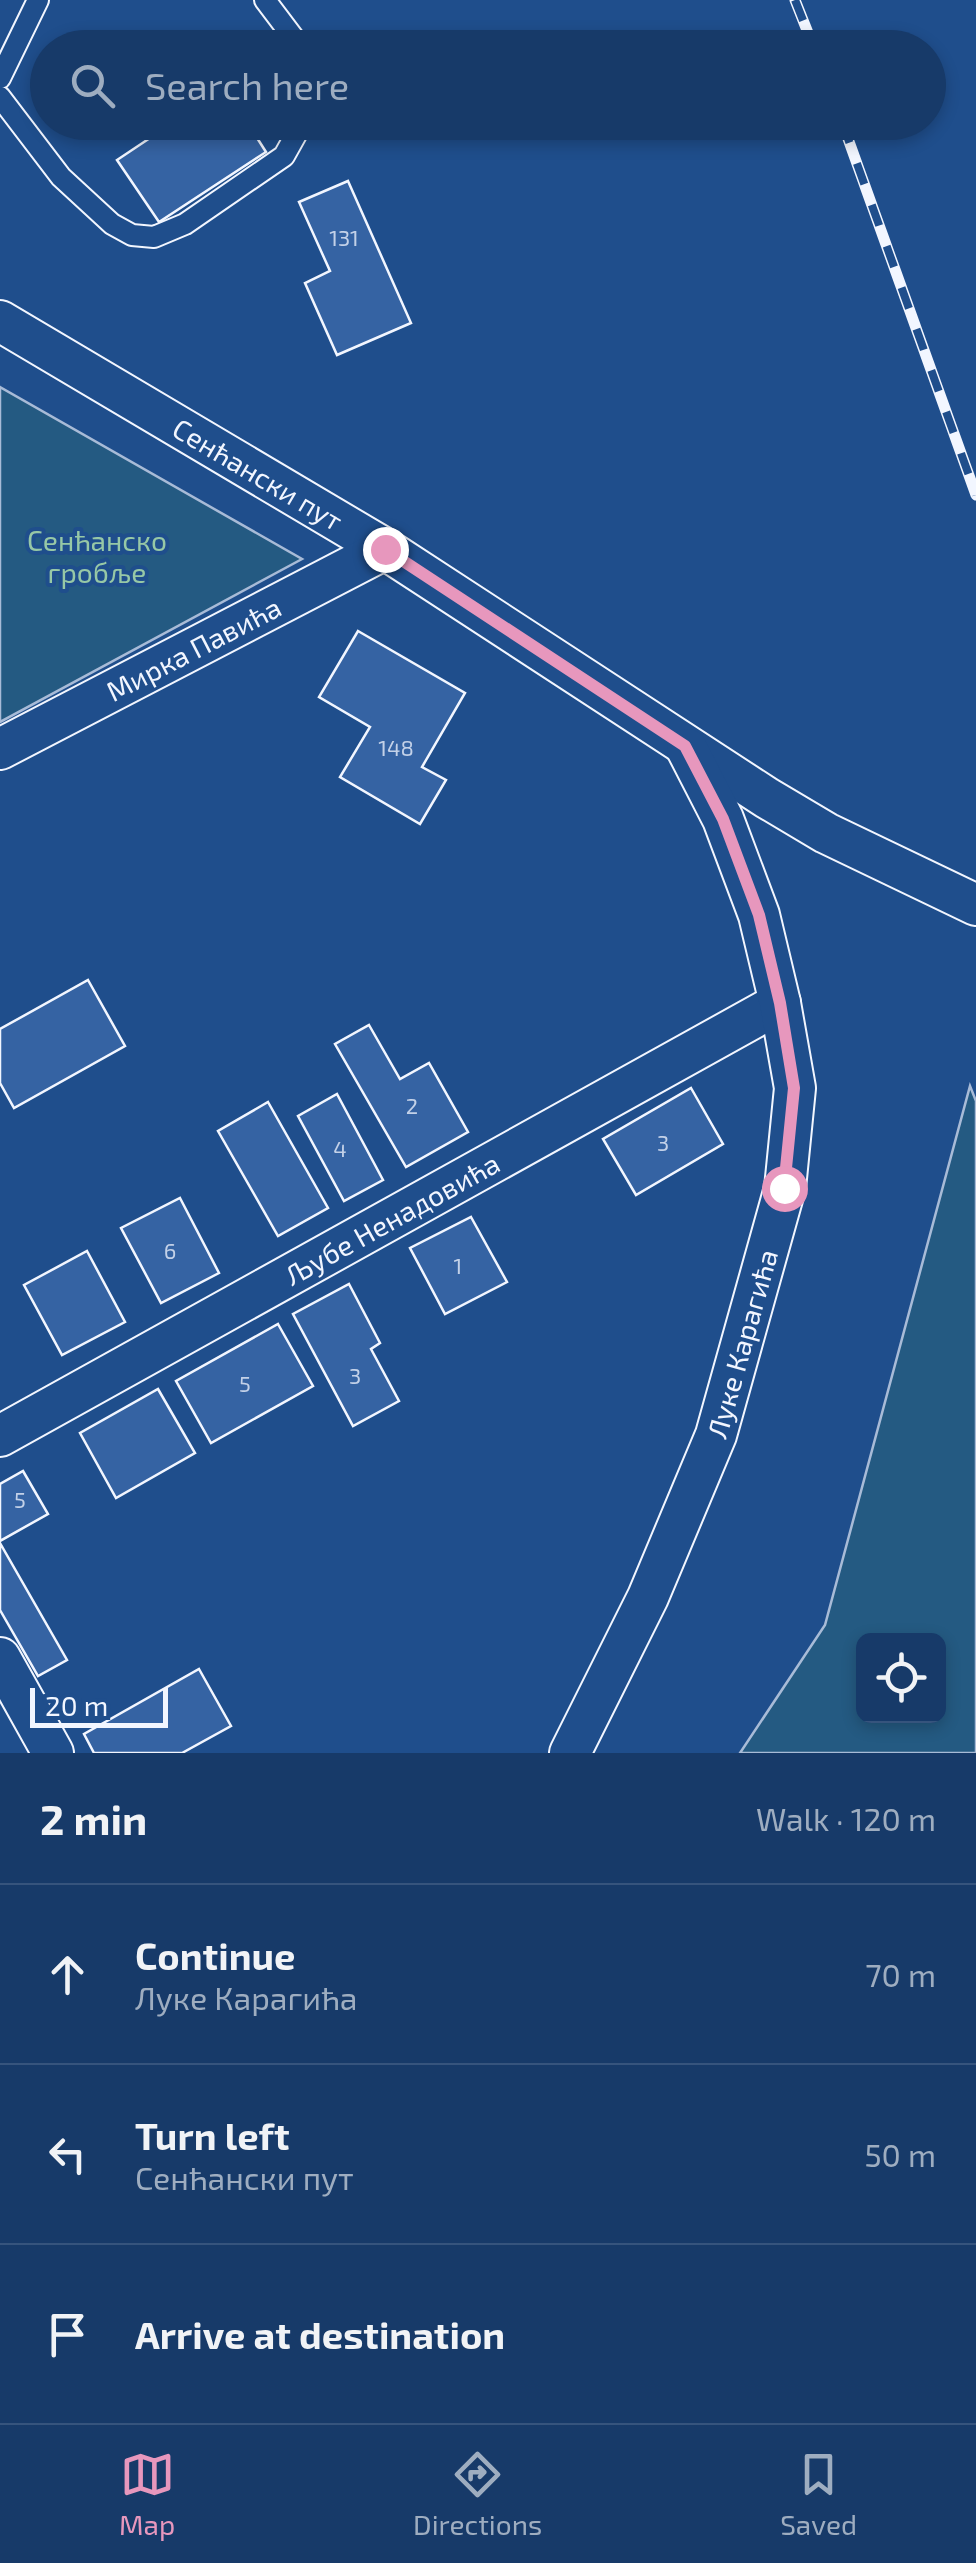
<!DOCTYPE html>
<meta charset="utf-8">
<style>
body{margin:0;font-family:"Exo 2",sans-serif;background:#244571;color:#f1f3f6}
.controls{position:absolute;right:30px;bottom:30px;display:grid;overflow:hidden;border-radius:15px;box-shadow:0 5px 15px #0003}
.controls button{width:90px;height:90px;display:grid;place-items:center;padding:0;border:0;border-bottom:2px solid #36547d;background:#173a69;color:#f1f3f6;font:50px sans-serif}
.scale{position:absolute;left:30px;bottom:25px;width:138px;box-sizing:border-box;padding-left:10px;border:5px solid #f2f6ff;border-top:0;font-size:28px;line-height:35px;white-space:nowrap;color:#f2f6ff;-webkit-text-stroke:8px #1f4e8c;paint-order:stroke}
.stop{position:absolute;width:30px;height:30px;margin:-22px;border:8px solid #e797bd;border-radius:50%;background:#fff}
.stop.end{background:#e797bd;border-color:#fff;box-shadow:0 2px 10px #0008}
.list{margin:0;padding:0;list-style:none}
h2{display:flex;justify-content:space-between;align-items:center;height:130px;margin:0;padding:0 40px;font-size:42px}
h2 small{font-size:32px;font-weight:400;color:#9eadc0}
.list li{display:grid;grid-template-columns:65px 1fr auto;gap:30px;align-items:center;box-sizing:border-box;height:180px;padding:0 40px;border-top:2px solid #36547d}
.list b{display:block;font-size:38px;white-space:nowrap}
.list p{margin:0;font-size:32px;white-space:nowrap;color:#9eadc0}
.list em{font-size:32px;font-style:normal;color:#9eadc0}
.icon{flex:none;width:55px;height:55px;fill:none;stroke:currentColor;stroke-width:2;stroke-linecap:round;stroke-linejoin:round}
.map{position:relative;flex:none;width:976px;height:1753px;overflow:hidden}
.search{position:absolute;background:#173a69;box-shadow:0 5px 15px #0003;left:30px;right:30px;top:30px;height:110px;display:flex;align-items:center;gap:25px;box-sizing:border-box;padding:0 35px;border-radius:55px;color:#9eadc0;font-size:38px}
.sheet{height:670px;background:#173a69}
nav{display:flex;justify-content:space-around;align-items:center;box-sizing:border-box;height:140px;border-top:2px solid #36547d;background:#173a69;font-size:28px;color:#9eadc0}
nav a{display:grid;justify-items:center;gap:5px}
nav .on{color:#e797bd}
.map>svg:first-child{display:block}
</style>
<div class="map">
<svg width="976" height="1753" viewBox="0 0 976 1753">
<rect width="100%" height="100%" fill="#1f4e8c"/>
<g fill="#245a82" stroke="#a8bbd7" stroke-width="2.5" fill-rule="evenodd">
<path d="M 0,387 L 302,559 L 0,722 Z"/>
<path d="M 970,1086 L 976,1101 L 976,1753 L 740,1753 L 825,1625 ZM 938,1640 L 938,1716 L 864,1716 L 864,1640 Z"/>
</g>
<g fill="#3563a3" stroke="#f2f6ff" stroke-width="2.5">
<path d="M 174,122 L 247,122 L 266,152 L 159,222 L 117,160 Z"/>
<path d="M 348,181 L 411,323 L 337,355 L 305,283 L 330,271 L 299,202 Z"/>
<path d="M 358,631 L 465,693 L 422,767 L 446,780 L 420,824 L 340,777 L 370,727 L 319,697 Z"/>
<path d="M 88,980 L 125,1046 L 14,1108 L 0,1083 L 0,1029 Z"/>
<path d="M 369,1025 L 400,1079 L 429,1063 L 468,1132 L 406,1167 L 335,1044 Z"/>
<path d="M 691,1088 L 723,1144 L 636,1195 L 603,1139 Z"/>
<path d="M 337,1094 L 383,1180 L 344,1201 L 298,1116 Z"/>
<path d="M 268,1102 L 328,1208 L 278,1236 L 218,1131 Z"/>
<path d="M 180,1198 L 219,1273 L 161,1303 L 121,1228 Z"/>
<path d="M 471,1217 L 507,1282 L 445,1314 L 410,1248 Z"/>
<path d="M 87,1251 L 125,1322 L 62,1355 L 24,1285 Z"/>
<path d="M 349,1284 L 380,1343 L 371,1349 L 399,1401 L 353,1426 L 293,1314 Z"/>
<path d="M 278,1324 L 313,1386 L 211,1443 L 176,1381 Z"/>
<path d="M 158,1389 L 195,1453 L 116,1498 L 80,1433 Z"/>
<path d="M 23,1471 L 48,1514 L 0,1541 L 0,1484 Z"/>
<path d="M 0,1543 L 67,1660 L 38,1676 L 0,1610 Z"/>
<path d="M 199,1669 L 231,1726 L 182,1753 L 94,1753 L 84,1734 Z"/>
</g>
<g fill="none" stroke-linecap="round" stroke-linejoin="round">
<defs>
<g id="lane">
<path d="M 265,0 L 296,41 L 298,48"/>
<path d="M 0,78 L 38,0"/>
<path d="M 0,97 L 61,177 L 112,224 L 132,235 L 154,237 L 185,224 L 284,156 L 303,122"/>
</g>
<g id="street">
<path id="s1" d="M 0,321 L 385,549 L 767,798 L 826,833 L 976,905"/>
<path id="s2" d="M 0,749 L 385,549"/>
<path id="s3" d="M 0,1436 L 780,1003"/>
<path d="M 0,1658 L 53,1753"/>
<path id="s4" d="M 570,1753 L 648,1597 L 716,1435 L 785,1188 L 795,1088 L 780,1003 L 759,915 L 723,819 L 687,749"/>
</g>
</defs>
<use href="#lane" stroke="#f2f6ff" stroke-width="24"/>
<use href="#street" stroke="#f2f6ff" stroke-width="44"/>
<use href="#lane" stroke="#1f4e8c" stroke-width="20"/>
<use href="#street" stroke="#1f4e8c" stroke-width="40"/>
<defs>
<g id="rail">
<path d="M 795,0 L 814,48"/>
<path d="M 842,122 L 976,495"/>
</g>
</defs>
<use href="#rail" stroke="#f2f6ff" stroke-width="11"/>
<use href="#rail" stroke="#1f4e8c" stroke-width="8" stroke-dasharray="22" stroke-linecap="butt"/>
</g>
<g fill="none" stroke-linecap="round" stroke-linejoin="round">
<path stroke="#e797bd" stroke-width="12" d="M 385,549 L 685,746 L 723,819 L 759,915 L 780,1003 L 794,1088 L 784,1188"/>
</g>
<g text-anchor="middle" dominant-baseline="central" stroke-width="8" stroke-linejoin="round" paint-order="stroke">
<g font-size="22" fill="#c3d1e8">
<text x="344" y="237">131</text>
<text x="396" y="747">148</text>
<text x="412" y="1105">2</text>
<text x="663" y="1142">3</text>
<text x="340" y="1148">4</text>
<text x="170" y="1250">6</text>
<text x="458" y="1265">1</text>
<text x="355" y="1375">3</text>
<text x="245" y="1383">5</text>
<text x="20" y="1499">5</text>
</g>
<g font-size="28" fill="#f2f6ff" stroke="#1f4e8c">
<text stroke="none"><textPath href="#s1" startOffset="300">Сенћански пут</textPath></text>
<text stroke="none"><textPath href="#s2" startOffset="218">Мирка Павића</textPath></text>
<text stroke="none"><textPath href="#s3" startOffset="448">Љубе Ненадовића</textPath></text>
<text stroke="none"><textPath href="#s4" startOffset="445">Луке Карагића</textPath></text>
</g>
<g font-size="28" fill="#97c8a6" stroke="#1f4e8c">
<text x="97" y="540">Сенћанско<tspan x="97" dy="32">гробље</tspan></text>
</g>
</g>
</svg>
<div class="controls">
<button><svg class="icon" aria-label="locate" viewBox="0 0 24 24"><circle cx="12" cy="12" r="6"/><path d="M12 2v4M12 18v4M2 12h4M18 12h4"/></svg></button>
</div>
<div class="scale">20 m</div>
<div class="stop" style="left:784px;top:1188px"></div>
<div class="stop end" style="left:385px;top:549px"></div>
<div class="search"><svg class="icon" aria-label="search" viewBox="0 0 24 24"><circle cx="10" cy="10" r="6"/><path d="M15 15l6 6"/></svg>Search here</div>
</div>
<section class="sheet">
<h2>2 min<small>Walk · 120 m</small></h2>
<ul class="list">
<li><svg class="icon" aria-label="ahead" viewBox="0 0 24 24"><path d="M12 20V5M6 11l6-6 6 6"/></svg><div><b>Continue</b><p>Луке Карагића</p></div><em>70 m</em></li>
<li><svg class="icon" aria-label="left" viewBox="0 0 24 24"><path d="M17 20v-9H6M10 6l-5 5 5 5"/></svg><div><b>Turn left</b><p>Сенћански пут</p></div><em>50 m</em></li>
<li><svg class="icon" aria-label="arrive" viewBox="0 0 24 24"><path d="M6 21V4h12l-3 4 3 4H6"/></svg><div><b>Arrive at destination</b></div></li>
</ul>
</section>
<nav>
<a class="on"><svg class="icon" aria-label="map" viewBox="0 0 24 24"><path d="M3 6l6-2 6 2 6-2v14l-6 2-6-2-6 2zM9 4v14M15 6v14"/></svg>Map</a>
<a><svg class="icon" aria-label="directions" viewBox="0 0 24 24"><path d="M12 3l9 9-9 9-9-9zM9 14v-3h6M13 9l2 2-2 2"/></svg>Directions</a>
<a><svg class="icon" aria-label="saved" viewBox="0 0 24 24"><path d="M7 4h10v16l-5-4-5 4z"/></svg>Saved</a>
</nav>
